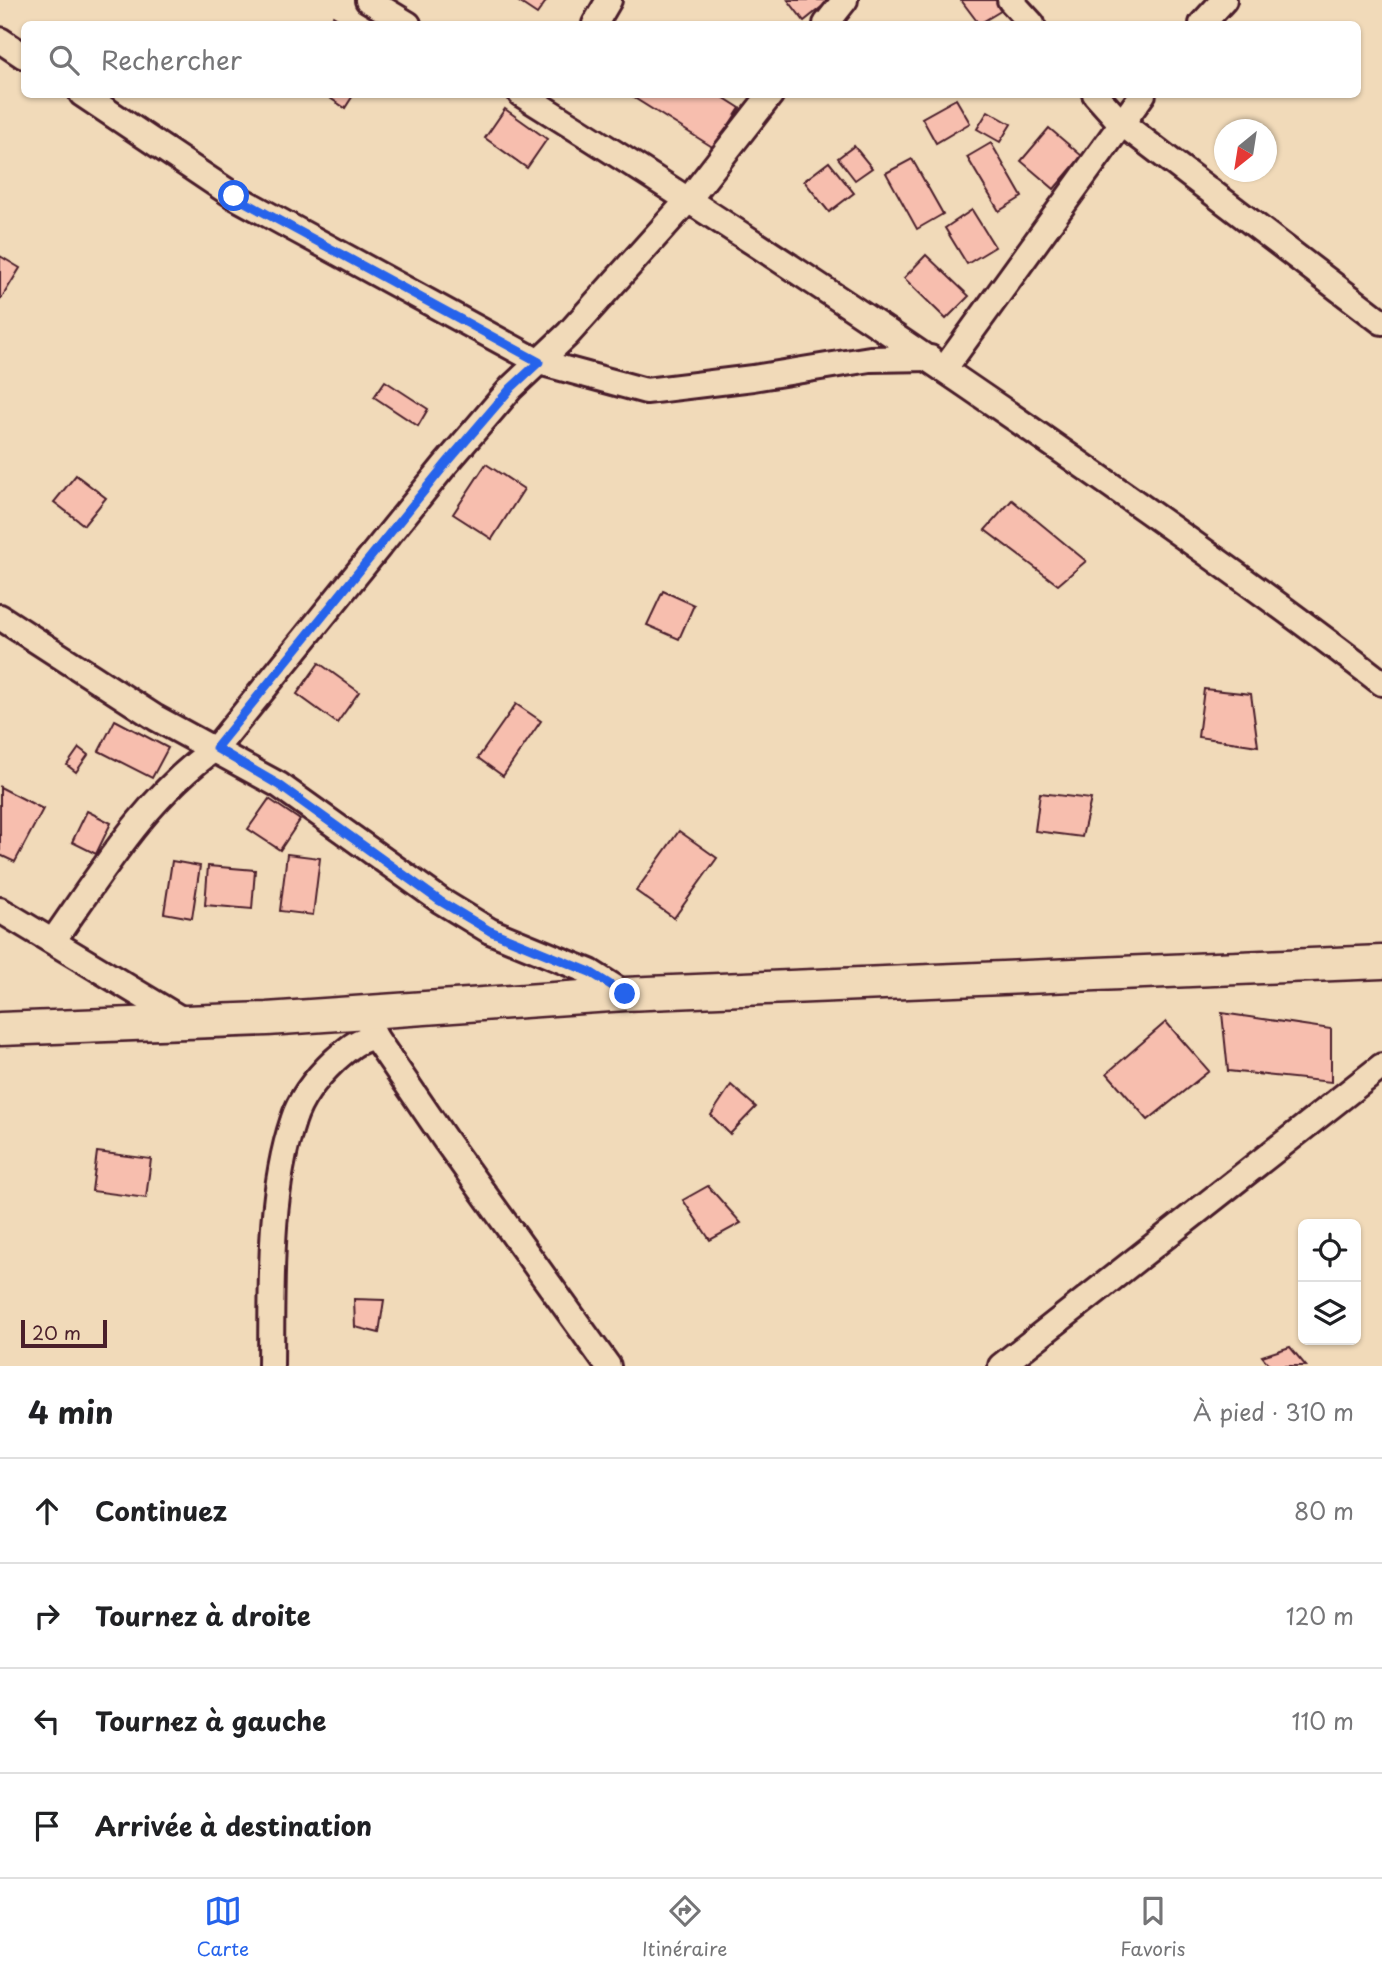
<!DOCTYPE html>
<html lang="fr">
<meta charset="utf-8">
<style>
body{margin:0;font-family:"Playpen Sans",sans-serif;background:#f2f2f2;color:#202124}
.controls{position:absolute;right:21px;bottom:21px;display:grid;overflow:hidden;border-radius:10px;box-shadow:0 2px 5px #0004}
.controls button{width:63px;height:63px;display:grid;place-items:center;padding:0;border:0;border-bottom:2px solid #e0e0e0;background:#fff;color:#202124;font:35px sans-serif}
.compass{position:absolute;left:1214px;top:119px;width:63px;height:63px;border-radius:50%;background:#fff;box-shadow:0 2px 5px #0004;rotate:210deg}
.scale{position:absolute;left:21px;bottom:18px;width:86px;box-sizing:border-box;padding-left:7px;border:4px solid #4a1f2b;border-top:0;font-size:19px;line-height:24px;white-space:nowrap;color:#4a1f2b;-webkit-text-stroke:5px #f1dab9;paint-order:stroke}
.stop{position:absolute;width:21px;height:21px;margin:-16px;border:5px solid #2563eb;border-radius:50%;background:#fff}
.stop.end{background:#2563eb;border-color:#fff;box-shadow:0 2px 7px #0008}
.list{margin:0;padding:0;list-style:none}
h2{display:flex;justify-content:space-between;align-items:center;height:91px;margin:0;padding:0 28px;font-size:30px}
h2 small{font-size:23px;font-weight:400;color:#757577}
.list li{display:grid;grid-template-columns:46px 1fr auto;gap:21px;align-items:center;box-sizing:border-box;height:105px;padding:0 28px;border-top:2px solid #e0e0e0}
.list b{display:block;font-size:26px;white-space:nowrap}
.list em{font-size:23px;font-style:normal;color:#757577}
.icon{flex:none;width:38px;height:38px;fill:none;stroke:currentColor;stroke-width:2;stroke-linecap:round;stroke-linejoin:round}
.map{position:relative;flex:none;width:1382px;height:1366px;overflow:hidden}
.search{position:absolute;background:#fff;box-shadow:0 2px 5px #0004;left:21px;right:21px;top:21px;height:77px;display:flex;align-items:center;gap:18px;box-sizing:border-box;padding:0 24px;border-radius:10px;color:#757577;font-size:26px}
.sheet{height:511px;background:#fff}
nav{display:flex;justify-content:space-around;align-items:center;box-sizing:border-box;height:98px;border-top:2px solid #e0e0e0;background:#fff;font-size:19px;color:#757577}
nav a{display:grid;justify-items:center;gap:4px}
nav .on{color:#2563eb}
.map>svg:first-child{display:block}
</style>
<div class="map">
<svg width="1382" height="1366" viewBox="0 0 1382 1366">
<rect width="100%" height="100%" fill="#f1dab9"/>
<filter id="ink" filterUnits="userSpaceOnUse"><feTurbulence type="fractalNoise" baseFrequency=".0143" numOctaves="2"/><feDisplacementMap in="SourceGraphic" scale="14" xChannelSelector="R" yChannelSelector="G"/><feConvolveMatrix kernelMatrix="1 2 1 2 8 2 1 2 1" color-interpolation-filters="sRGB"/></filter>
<g filter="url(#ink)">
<g fill="#f7beae" stroke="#4a1f2b" stroke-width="2">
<path d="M 516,0 L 547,0 L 537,14 Z"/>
<path d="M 788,0 L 828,0 L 829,1 L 804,21 Z"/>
<path d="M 961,0 L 998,0 L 1004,9 L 979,24 Z"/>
<path d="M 333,16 L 346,24 L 328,24 Z"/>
<path d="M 324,94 L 354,94 L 345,108 Z"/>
<path d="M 628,94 L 718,94 L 740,108 L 714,148 Z"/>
<path d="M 956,99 L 970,123 L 936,143 L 922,118 Z"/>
<path d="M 505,109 L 547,139 L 527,168 L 485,138 Z"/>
<path d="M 988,111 L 1011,124 L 1000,142 L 977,129 Z"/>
<path d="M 1049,128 L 1082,156 L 1054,189 L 1021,161 Z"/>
<path d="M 991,143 L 1022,197 L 999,211 L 967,157 Z"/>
<path d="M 854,146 L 872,168 L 855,180 L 838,158 Z"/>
<path d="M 912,159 L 943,214 L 917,229 L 886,173 Z"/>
<path d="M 829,162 L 854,193 L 829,212 L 804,181 Z"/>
<path d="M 972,210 L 995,247 L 967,264 L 945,228 Z"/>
<path d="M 926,255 L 969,296 L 946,319 L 904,278 Z"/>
<path d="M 0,256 L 20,268 L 1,299 L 0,299 Z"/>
<path d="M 385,381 L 428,409 L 418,426 L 374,397 Z"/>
<path d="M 486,464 L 524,489 L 492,539 L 453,514 Z"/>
<path d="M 76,475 L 106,498 L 84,525 L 54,502 Z"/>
<path d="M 1012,500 L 1086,561 L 1058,585 L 985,530 Z"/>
<path d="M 663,591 L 694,605 L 679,639 L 647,625 Z"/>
<path d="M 319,663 L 359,692 L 337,723 L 297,694 Z"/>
<path d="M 1204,689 L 1251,694 L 1258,746 L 1198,737 Z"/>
<path d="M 516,704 L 541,721 L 503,776 L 478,758 Z"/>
<path d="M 115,720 L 168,748 L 152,778 L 99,751 Z"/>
<path d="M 79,748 L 88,755 L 76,772 L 67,765 Z"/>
<path d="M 0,787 L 43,809 L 15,862 L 0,855 Z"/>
<path d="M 1040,793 L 1091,799 L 1082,837 L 1035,831 Z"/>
<path d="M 269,799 L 300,820 L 280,850 L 248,829 Z"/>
<path d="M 87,811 L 111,823 L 96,854 L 72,842 Z"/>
<path d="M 679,831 L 717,858 L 674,918 L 636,891 Z"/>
<path d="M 287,854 L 320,858 L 313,915 L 280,911 Z"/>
<path d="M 172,861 L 200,866 L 192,918 L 164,913 Z"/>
<path d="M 208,866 L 255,870 L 252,909 L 205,905 Z"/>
<path d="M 1222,1013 L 1331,1029 L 1331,1082 L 1228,1071 Z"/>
<path d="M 1166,1022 L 1209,1071 L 1148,1120 L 1107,1073 Z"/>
<path d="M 731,1085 L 756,1107 L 730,1134 L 711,1115 Z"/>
<path d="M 97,1152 L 151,1159 L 146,1198 L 92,1191 Z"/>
<path d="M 708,1186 L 741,1223 L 710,1240 L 683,1200 Z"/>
<path d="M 354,1299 L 384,1300 L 379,1333 L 355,1327 Z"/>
<path d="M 1290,1347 L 1306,1366 L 1270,1366 L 1262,1356 Z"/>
</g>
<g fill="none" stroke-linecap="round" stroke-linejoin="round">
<defs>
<g id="minor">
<path d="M 368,0 L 408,24"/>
<path d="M 1010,0 L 1032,24"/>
<path d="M 595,24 L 609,0"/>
<path d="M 826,24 L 845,0"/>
<path d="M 1202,24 L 1224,0"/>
<path d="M 0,40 L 24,56"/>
<path d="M 82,94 L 234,196 L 539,362 L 646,391 L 753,378 L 870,359 L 930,358"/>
<path d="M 521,94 C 712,213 898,336 1082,465 C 1184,536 1284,607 1382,683"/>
<path d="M 1095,94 L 1120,122 L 1382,322"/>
<path d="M 945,368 L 1143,94"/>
<path d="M 0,617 L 156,718 L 279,785 L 441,901 L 490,931 L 590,972 L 625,994"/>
<path d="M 0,910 L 186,1022"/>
<path d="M 53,941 C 101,873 147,796 216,748 L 445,465 L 511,388 L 568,334 L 689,199 L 771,94"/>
<path d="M 365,1014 L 375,1037 L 446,1141 L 608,1366"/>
<path d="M 271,1366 C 272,1288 268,1196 293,1121 C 300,1098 317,1077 335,1060 C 349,1048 356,1040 375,1037"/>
<path d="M 1001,1366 L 1382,1066"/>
</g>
<path id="tertiary" d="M 0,1029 L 267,1019 L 625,994 L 1382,962"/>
</defs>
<use href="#minor" stroke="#4a1f2b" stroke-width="30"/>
<use href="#tertiary" stroke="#4a1f2b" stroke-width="37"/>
<use href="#minor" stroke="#f1dab9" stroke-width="24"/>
<use href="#tertiary" stroke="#f1dab9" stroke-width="32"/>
</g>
</g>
<g fill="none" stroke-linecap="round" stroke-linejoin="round" filter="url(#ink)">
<path stroke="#2563eb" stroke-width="9" d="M 234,196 L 539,362 L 511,388 L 445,465 L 216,748 L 279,785 L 440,901 L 490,931 L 590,972 L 625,994"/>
</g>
</svg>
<div class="controls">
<button><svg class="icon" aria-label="locate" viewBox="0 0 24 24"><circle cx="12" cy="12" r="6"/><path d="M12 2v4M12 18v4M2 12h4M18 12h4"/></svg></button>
<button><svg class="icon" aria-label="layers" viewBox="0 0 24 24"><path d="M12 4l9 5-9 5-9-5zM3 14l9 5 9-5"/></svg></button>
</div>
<svg class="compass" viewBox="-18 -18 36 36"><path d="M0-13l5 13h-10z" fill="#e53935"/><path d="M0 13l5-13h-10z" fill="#757577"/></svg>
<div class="scale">20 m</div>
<div class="stop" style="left:234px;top:196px"></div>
<div class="stop end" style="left:625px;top:994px"></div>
<div class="search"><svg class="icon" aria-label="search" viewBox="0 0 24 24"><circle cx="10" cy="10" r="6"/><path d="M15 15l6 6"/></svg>Rechercher</div>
</div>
<section class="sheet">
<h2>4 min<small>À pied · 310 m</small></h2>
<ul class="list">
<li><svg class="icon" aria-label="ahead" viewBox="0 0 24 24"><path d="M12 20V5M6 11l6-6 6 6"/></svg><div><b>Continuez</b></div><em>80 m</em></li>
<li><svg class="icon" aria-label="right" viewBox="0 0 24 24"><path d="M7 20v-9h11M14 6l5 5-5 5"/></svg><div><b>Tournez à droite</b></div><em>120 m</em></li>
<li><svg class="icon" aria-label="left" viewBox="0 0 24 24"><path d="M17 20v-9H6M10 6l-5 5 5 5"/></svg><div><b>Tournez à gauche</b></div><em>110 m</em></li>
<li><svg class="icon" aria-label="arrive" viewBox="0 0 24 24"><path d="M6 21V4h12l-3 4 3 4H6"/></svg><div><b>Arrivée à destination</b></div></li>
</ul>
</section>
<nav>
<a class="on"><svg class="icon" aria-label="map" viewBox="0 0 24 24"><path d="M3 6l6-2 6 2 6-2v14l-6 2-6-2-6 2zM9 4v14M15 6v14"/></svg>Carte</a>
<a><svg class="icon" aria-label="directions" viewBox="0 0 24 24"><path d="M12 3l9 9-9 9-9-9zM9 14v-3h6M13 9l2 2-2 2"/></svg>Itinéraire</a>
<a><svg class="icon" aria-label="saved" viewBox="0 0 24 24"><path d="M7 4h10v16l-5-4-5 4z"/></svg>Favoris</a>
</nav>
